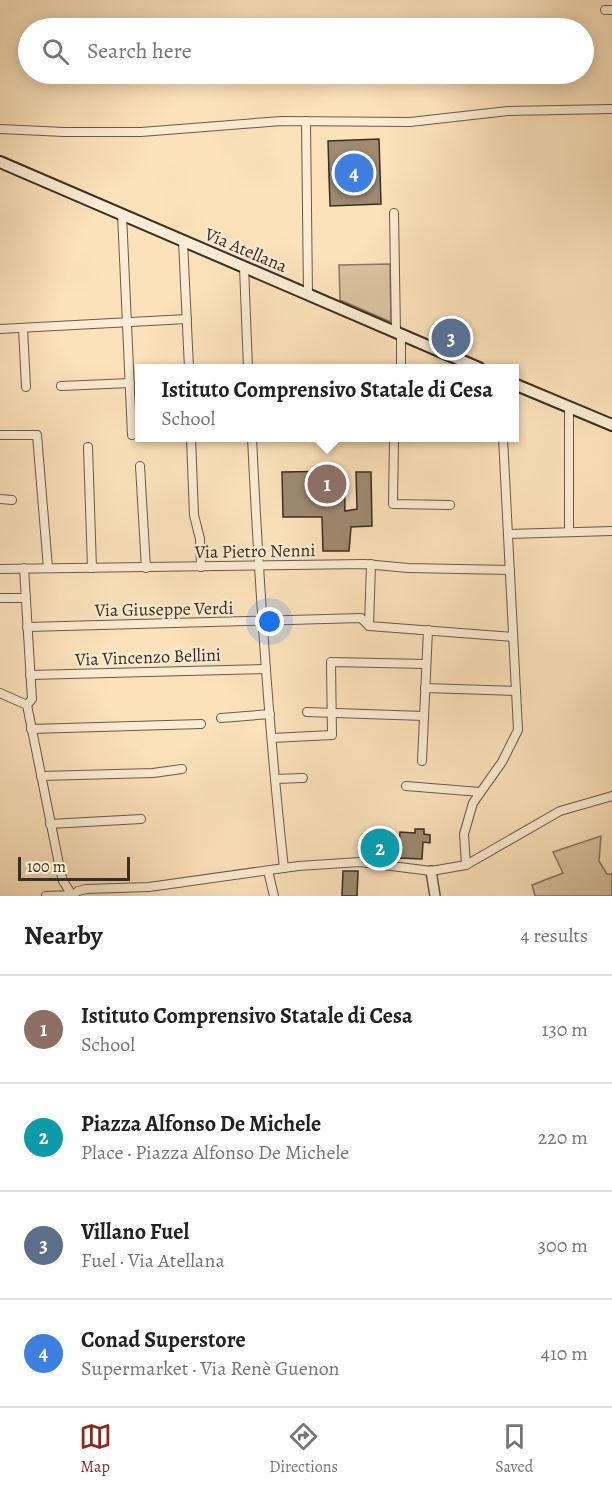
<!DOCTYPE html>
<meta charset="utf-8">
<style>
body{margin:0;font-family:Alegreya,serif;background:#f2f2f2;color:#222}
.scale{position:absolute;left:18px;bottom:15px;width:112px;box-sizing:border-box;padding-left:6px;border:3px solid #3a2d23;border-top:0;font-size:16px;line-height:21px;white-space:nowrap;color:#3a2d23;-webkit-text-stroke:4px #fcecd3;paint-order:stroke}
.you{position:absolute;left:270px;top:622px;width:21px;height:21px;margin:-15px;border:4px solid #fff;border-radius:50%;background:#1a73e8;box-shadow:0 0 0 9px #1a73e833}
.badge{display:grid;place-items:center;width:39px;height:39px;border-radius:50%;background:#8f2418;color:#fff;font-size:20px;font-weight:700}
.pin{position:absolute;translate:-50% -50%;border:3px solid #fff;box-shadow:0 2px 6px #0006}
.popup{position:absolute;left:135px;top:364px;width:384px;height:78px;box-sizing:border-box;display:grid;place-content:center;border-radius:0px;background:#fff;filter:drop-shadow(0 2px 4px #0005);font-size:20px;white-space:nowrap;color:#767676}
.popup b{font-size:22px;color:#222}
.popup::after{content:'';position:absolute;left:50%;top:100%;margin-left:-12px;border:12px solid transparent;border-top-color:#fff}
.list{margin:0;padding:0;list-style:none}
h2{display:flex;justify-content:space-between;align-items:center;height:78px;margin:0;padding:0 24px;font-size:26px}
h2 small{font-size:20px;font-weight:400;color:#767676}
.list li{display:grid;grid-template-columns:39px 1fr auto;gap:18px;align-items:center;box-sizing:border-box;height:108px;padding:0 24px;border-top:2px solid #e0e0e0}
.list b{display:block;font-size:22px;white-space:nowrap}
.list p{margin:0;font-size:20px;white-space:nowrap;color:#767676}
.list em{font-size:20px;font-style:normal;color:#767676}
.icon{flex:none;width:33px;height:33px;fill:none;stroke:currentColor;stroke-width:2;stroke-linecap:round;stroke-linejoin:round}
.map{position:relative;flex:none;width:612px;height:896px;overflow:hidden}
.search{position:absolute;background:#fff;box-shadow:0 3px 15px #0003;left:18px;right:18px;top:18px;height:66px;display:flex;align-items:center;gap:15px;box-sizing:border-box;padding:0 21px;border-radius:33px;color:#767676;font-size:22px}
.sheet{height:510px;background:#fff}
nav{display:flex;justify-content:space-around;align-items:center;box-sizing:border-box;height:84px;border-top:2px solid #e0e0e0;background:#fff;font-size:16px;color:#767676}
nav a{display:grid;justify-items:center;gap:3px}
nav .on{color:#8f2418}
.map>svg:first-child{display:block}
</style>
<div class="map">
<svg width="612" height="896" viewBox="0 0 612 896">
<rect width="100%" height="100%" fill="#fbe2bb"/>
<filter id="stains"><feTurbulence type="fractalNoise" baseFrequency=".00333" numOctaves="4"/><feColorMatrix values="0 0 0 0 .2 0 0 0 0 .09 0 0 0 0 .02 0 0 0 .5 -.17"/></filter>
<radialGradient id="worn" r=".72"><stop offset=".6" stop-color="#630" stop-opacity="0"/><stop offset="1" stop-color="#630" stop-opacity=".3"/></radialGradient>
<g fill="#dac3a1" stroke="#8a7862" stroke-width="1.5">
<path d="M 390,264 L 391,322 L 340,300 L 339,265 Z"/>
<path d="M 601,836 L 599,861 L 607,874 L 612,874 L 612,896 L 535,896 L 532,885 L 563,873 L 553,852 Z"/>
</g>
<g fill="#9e8b72" stroke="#3a2d23" stroke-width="1.5">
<path d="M 379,139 L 381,204 L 330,206 L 328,141 Z"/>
<path d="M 344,471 L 345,511 L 357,509 L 356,472 L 371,472 L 372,526 L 351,527 L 349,551 L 323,551 L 322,517 L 283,517 L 282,472 Z"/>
<path d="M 415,829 L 424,829 L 424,834 L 430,835 L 430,843 L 423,842 L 422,859 L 398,858 L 400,832 L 415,833 Z"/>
<path d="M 343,871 L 358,871 L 357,896 L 342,896 Z"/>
</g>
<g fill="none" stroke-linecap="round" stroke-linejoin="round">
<defs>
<g id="minor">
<path d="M 605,10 L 612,10"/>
<path d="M 306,121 L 308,295"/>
<path d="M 0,129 L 64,132 L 141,132 L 281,121 L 410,122 L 508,111 L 612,109"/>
<path d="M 394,213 L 396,332"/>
<path d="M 122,214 L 132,435"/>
<path d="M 183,241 L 189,368"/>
<path d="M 244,267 L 248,368"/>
<path d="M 23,328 L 26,387"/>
<path d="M 0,329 L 187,319"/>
<path d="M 401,334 L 401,368"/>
<path d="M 61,386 L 130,383"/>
<path d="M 569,407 L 569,531"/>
<path d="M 0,435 L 37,435 L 48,568"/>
<path d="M 191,438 L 194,515 L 200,539 L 201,567"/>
<path d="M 252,438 C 259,581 268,725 284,868"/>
<path d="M 394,438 L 393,504 L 450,505"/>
<path d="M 88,447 L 92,568"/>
<path d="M 140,466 L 146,568"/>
<path d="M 0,499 L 12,500"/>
<path d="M 508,534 L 612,531"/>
<path d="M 24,568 L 32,699 L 27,705"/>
<path d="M 0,569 L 365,564 L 408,568 L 510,570"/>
<path d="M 0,598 L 26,598"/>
<path d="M 369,626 L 371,564"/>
<path d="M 27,627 L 361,618 L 369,626 L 513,637"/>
<path d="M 30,675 L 266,669"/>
<path d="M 425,688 L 516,691"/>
<path d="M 0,693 L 27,705 L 60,869 L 63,881 L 72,895"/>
<path d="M 307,712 L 424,716"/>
<path d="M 221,718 L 270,714"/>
<path d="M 31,729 L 201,724"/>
<path d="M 272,738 L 332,735 L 331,662 L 426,664"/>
<path d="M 422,761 L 428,630"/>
<path d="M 41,776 L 153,773 L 182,769"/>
<path d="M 275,779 L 303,778"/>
<path d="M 406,786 L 480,792"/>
<path d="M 50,824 L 141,819"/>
<path d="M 466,865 L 464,834 L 473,803 L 502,762 L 518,730 L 503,438"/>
<path d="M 268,871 L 274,896"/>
<path d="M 46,896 L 72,895"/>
<path d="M 72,896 L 78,891 L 86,889 L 149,887 L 298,866 L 360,862 L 431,871 L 466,865 L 560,811 L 612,796"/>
</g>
<path id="tertiary" d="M 431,871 L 435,896"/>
<g id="secondary">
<path d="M 0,162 L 479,368"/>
<path d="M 514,384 L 612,425"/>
</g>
</defs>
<use href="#minor" stroke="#6a5a49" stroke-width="10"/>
<use href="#tertiary" stroke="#6a5a49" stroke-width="12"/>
<use href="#secondary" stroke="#3a2d23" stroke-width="14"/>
<use href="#minor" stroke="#fcecd3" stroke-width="8"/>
<use href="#tertiary" stroke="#fcecd3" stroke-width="9"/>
<use href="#secondary" stroke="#fcecd3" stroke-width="10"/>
</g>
<g text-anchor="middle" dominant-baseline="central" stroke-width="4.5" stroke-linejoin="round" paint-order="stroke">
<g font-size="18" fill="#3a2d23" stroke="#fcecd3">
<text transform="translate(246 250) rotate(23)">Via Atellana</text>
<text transform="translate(255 551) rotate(-1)">Via Pietro Nenni</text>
<text transform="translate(164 609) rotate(-1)">Via Giuseppe Verdi</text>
<text transform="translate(148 657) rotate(-2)">Via Vincenzo Bellini</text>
</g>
</g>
<rect width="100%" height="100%" filter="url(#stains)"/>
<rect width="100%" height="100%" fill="url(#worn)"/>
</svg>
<div class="scale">100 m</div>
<div class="you"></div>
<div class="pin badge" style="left:327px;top:484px;background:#8d6e63">1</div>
<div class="popup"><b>Istituto Comprensivo Statale di Cesa</b>School</div>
<div class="pin badge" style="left:380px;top:848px;background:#0f9aa8">2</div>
<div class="pin badge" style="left:451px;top:338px;background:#5c6f8a">3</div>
<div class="pin badge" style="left:354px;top:173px;background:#3f7fe0">4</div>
<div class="search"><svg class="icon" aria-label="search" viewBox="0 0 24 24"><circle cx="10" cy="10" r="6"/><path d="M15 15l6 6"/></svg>Search here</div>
</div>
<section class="sheet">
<h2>Nearby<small>4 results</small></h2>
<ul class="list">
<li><span class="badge" style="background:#8d6e63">1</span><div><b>Istituto Comprensivo Statale di Cesa</b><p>School</p></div><em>130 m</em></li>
<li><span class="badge" style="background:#0f9aa8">2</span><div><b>Piazza Alfonso De Michele</b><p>Place · Piazza Alfonso De Michele</p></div><em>220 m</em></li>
<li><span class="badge" style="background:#5c6f8a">3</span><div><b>Villano Fuel</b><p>Fuel · Via Atellana</p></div><em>300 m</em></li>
<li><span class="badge" style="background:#3f7fe0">4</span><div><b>Conad Superstore</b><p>Supermarket · Via Renè Guenon</p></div><em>410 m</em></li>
</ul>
</section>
<nav>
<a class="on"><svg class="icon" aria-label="map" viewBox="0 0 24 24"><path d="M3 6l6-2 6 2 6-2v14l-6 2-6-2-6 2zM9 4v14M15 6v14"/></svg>Map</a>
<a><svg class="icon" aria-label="directions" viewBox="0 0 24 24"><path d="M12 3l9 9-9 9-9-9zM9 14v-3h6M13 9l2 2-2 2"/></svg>Directions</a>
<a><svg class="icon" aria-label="saved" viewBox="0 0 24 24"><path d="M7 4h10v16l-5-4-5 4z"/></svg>Saved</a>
</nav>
